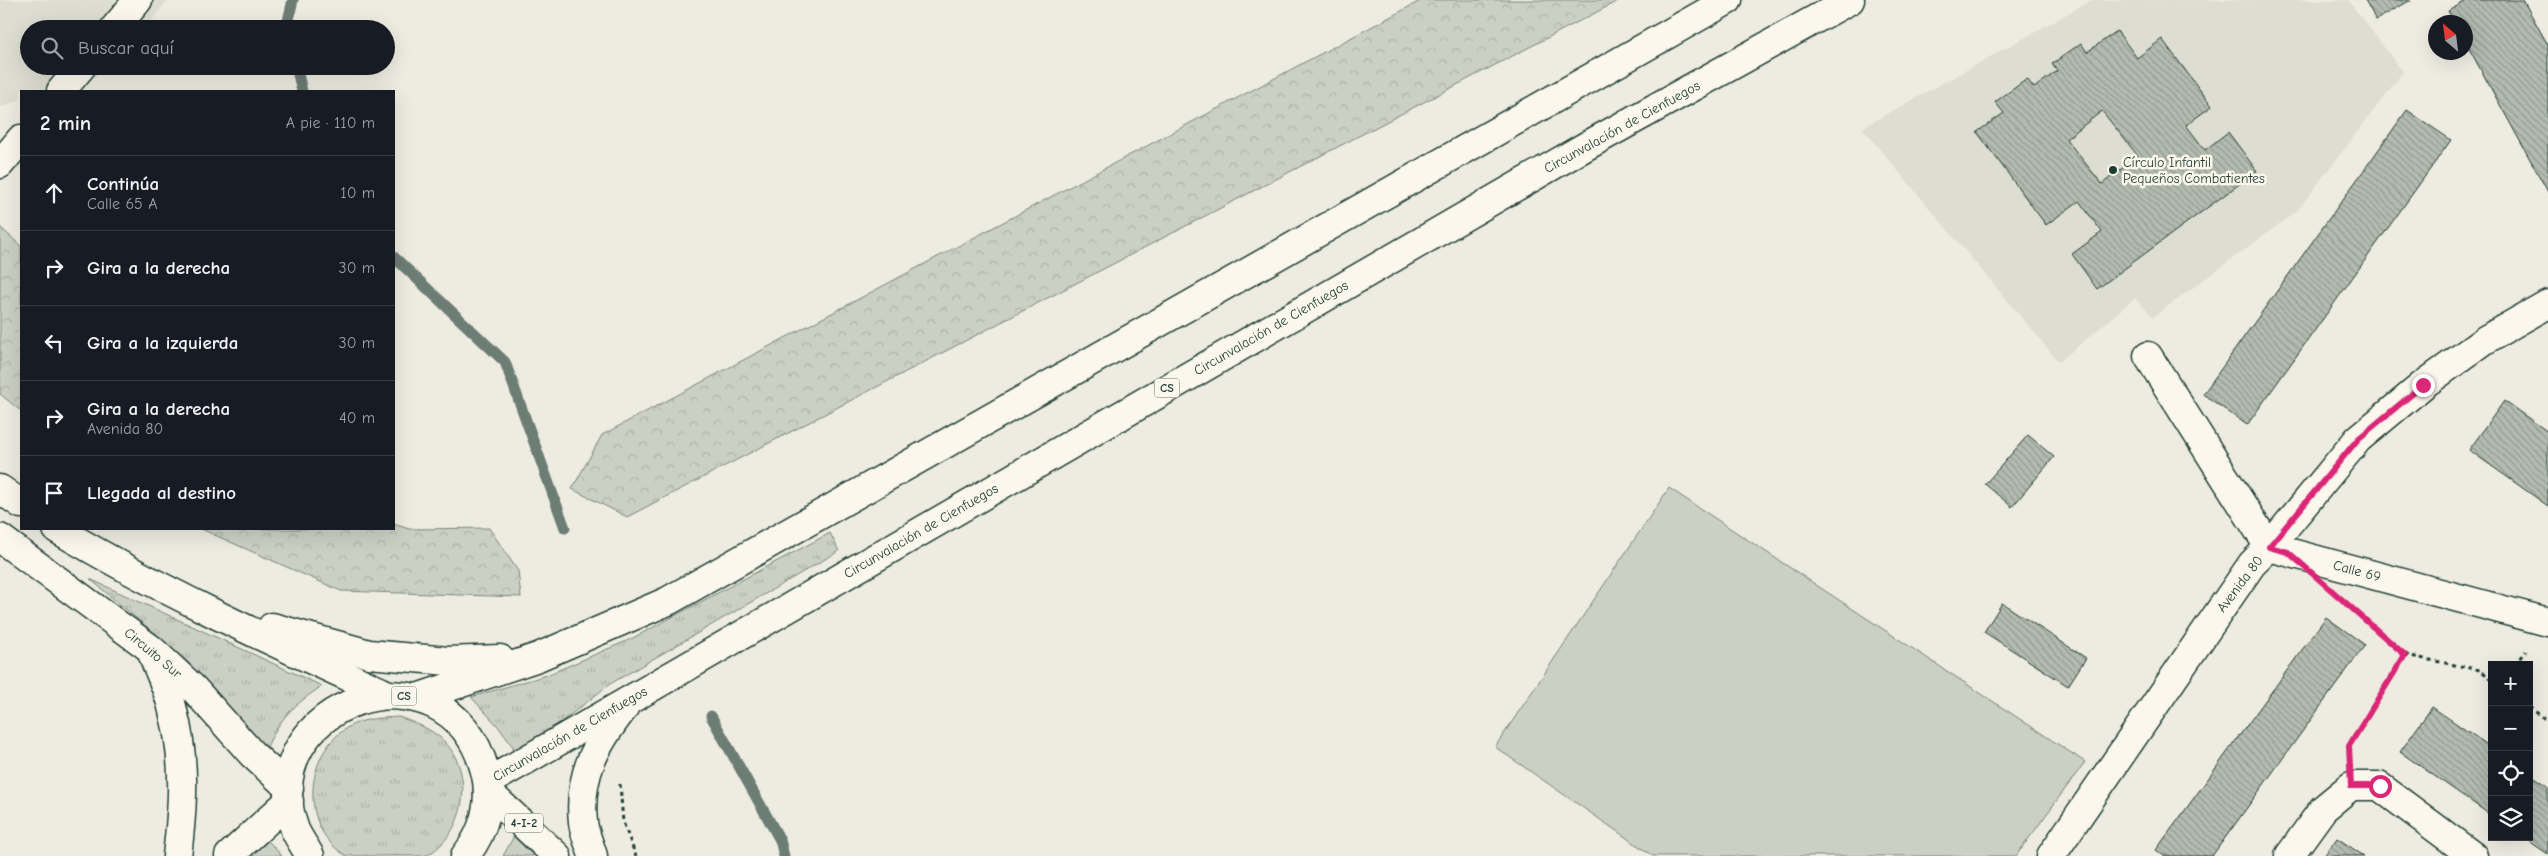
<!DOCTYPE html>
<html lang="es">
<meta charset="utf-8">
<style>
body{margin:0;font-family:"Comic Neue",sans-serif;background:#20242c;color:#f1f3f6}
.controls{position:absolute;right:15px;bottom:15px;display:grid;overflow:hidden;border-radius:0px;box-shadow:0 5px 20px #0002}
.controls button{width:45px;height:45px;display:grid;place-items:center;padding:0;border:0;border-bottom:1px solid #363941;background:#171b24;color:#f1f3f6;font:25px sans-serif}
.compass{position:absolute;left:2428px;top:15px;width:45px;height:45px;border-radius:50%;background:#171b24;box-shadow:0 5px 20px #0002;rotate:332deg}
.stop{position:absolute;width:15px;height:15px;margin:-11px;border:4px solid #db2777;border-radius:50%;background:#fff}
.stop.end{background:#db2777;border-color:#fff;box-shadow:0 1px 5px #0008}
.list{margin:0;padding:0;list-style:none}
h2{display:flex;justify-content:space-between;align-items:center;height:65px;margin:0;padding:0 20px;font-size:21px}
h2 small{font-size:16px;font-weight:400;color:#9ea1a6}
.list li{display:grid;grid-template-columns:32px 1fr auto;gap:15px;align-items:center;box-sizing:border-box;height:75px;padding:0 20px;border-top:1px solid #363941}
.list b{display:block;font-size:19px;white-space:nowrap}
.list p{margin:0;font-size:16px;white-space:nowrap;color:#9ea1a6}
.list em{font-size:16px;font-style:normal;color:#9ea1a6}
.icon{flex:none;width:28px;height:28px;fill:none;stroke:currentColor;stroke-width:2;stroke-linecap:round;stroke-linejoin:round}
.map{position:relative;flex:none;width:2548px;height:856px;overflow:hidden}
.search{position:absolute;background:#171b24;box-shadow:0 5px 20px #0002;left:20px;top:20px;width:375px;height:55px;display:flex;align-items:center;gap:12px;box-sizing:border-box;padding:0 18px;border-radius:28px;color:#9ea1a6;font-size:19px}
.panel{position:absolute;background:#171b24;box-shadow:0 5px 20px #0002;left:20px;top:90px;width:375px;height:440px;border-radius:0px}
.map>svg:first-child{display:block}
</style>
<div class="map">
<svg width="2548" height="856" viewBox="0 0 2548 856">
<defs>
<pattern id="grass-tufts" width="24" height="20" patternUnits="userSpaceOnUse" patternTransform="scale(1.25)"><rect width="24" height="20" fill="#cbcfc4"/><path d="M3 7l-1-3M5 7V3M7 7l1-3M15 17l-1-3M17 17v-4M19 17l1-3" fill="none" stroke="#aeb3a9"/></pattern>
<pattern id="forest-crowns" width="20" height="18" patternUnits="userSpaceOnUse" patternTransform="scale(1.25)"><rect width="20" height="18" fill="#cbcfc4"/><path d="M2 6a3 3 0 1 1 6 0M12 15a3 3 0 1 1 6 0" fill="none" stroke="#aeb3a9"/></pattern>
<pattern id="building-back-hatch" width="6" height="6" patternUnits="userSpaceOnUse" patternTransform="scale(1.25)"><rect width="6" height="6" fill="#b4bbb0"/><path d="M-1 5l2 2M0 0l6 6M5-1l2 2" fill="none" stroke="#929990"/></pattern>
</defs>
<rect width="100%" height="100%" fill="#eeece1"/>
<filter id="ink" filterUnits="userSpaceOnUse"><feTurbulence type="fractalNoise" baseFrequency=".02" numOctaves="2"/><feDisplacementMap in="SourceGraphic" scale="10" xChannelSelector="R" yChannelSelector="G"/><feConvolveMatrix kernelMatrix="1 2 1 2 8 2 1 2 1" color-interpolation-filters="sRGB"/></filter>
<g filter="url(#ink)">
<g fill="#ddddd2">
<path d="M 0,0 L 168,0 L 145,29 L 29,29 L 29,66 L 103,66 L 41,91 L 21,91 L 21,99 L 0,108 Z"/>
<path d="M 2092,0 L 2348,0 L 2403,72 L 2297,211 L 2153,317 L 2135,298 L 2059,362 L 1862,128 Z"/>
</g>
<g fill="url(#grass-tufts)" stroke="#75867c">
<path d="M 830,533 L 839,551 L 610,684 L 519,755 L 497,725 L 471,697 L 547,675 L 631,639 Z"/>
<path d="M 90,579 L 322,686 C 293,706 281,716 266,749 L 187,661 Z"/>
<path d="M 399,717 C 415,723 430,728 443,740 C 476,773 466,834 426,856 L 347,856 C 299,830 303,752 350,726 C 365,718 382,718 399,717 Z"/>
<path d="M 262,834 L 282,856 L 242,856 Z"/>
<path d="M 514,836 L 533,856 L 503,856 Z"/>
</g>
<g fill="url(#forest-crowns)" stroke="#75867c">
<path d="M 1422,0 L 1620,0 L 627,517 L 572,489 L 602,435 Z"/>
<path d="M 0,227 L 21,246 L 21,411 L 0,394 Z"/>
<path d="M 394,524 L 409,529 L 489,528 L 518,571 L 521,597 L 341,591 L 201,529 L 394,529 Z"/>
</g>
<path fill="#cbcfc4" stroke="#75867c" d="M 1669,488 L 2085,762 L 2016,856 L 1653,856 L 1495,747 Z"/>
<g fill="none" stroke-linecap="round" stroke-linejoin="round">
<g stroke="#6c7d74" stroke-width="11">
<path d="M 286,29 L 293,0"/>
<path d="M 296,66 L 302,91"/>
<path d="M 394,257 L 505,362 L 565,528"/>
<path d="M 711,716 L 780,840 L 784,856"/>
</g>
</g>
<g fill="url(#building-back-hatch)" stroke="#1f3d34" fill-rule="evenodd">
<path d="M 2365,0 L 2411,0 L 2376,20 Z"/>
<path d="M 2468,0 L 2523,0 L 2548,45 L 2548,192 L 2466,43 L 2466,22 L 2454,22 L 2448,11 Z"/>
<path d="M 2117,31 L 2137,58 L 2162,39 L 2212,106 L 2186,125 L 2205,150 L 2228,132 L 2257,171 L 2097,289 L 2072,254 L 2102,232 L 2079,201 L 2046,225 L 1977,132 L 2004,113 L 1995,102 L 2027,79 L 2034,88 L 2057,71 L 2052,64 L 2081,43 L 2087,52 ZM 2102,111 L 2138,156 L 2102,184 L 2066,139 Z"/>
<path d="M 2407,110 L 2451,140 L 2247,425 L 2203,394 Z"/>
<path d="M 2504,401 L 2548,432 L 2548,506 L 2469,450 Z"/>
<path d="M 2028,435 L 2054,457 L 2012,507 L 1985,484 Z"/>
<path d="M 2002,603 L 2086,658 L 2068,686 L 1984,632 Z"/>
<path d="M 2326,617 L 2365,645 L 2212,856 L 2165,856 L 2156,850 Z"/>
<path d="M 2432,707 L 2492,748 L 2492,816 L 2400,752 Z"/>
<path d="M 2529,774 L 2548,787 L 2548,854 L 2523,837 L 2529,837 Z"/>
<path d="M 2337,838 L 2364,856 L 2324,856 Z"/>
</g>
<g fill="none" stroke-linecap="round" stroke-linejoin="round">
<defs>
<g id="minor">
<path d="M 114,29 L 138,0"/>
<path d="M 61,91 L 82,66"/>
<path d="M 0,164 L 21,139"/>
<path d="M 2148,356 L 2269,547 L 2548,622"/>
<path d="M 2051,856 L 2252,564 L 2269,547 L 2358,439 L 2423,385 L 2485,340 L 2548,304"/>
<path d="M 2289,856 L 2323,809 L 2351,786 L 2379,786 L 2473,856"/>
</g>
<g id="major">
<path d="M 488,792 L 557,856"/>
<path d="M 229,856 L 289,801"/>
</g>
<g id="highway">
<path d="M 0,489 L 21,504"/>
<path d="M 57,529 C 162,592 275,643 386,694"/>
<path d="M 0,538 L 151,649 L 194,689 L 252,754 L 289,788"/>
<path d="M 272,627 L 369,654 L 448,661 L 500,659"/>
<path d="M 152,653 C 159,672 169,691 173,711 C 186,760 183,806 177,856"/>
<path d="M 417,698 L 538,657 L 668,601 L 1728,0"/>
<path d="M 488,782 L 1588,145 L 1850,0"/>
<path d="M 310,856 C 306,848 299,839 295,830 C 248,701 449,634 485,771 C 493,801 484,833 465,856"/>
<path d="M 593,856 C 590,845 584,833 583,822 C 578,775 596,744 624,708"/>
</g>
</defs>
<use href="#minor" stroke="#1f3d34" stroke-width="31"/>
<use href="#major" stroke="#1f3d34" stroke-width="31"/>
<use href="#highway" stroke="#1f3d34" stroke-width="31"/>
<g stroke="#1f3d34" stroke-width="3" stroke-dasharray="4 4" stroke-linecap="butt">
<path d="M 2347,604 L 2405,655 L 2349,746 L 2349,753"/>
<path d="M 2405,655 L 2480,670 L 2492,679"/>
<path d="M 2516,665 L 2526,651"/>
<path d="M 2529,707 L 2548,721"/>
<path d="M 620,784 L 623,822 L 636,856"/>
</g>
<use href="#minor" stroke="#fbf7ec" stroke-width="28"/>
<use href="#major" stroke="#fbf7ec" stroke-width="28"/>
<use href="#highway" stroke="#fbf7ec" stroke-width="28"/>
</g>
</g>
<g fill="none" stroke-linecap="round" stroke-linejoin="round" filter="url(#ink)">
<path stroke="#db2777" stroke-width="6" d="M 2380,786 L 2351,786 L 2349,746 L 2405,655 L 2288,552 L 2269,547 L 2358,439 L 2423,385"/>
</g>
<circle fill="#1f3d34" stroke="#fbf7ec" stroke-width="2" cx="2113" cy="170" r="5"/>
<g text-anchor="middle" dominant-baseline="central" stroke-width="5" stroke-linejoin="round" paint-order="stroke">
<g fill="#fbf7ec" stroke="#61756b" stroke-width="1">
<rect x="1154.5" y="378.5" width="25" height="19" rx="4"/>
<rect x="391.5" y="686.5" width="25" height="19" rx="4"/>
<rect x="505" y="813.5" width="38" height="19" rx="4"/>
</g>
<g font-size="12" font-weight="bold" fill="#1f3d34">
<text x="1167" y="388">CS</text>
<text x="404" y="696">CS</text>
<text x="524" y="823">4-I-2</text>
</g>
<g font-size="14" fill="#1f3d34" stroke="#fbf7ec">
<text transform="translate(1622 127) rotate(-29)">Circunvalación de Cienfuegos</text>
<text transform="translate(1271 328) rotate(-30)">Circunvalación de Cienfuegos</text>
<text transform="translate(921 531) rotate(-30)">Circunvalación de Cienfuegos</text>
<text transform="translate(2357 571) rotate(15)">Calle 69</text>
<text transform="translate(2240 584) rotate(-53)">Avenida 80</text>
<text transform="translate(153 653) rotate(40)">Circuito Sur</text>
<text transform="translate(570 734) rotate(-30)">Circunvalación de Cienfuegos</text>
</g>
<g font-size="14" fill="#1f3d34" stroke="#fbf7ec" text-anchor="start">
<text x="2123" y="162">Círculo Infantil<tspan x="2123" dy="16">Pequeños Combatientes</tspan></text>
</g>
</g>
</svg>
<div class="controls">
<button>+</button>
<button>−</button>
<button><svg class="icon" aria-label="locate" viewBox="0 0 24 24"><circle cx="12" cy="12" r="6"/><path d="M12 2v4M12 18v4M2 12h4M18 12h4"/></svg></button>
<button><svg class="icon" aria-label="layers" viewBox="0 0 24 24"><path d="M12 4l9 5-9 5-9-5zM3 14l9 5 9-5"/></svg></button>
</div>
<svg class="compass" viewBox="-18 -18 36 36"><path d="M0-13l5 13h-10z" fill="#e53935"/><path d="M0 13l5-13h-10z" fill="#9ea1a6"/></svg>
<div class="stop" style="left:2380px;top:786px"></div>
<div class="stop end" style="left:2423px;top:385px"></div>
<div class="search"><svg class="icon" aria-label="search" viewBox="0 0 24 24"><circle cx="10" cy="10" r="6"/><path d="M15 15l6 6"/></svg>Buscar aquí</div>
<section class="panel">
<h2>2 min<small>A pie · 110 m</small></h2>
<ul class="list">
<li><svg class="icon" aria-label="ahead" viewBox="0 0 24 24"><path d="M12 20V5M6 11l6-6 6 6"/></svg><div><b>Continúa</b><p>Calle 65 A</p></div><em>10 m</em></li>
<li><svg class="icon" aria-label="right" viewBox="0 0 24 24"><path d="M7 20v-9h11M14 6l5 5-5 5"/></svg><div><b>Gira a la derecha</b></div><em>30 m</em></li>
<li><svg class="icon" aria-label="left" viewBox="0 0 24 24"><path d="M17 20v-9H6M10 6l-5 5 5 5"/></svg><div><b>Gira a la izquierda</b></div><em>30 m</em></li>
<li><svg class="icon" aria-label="right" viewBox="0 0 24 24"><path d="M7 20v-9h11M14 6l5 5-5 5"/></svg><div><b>Gira a la derecha</b><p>Avenida 80</p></div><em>40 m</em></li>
<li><svg class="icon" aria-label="arrive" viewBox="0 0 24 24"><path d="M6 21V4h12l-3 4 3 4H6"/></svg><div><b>Llegada al destino</b></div></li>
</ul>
</section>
</div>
